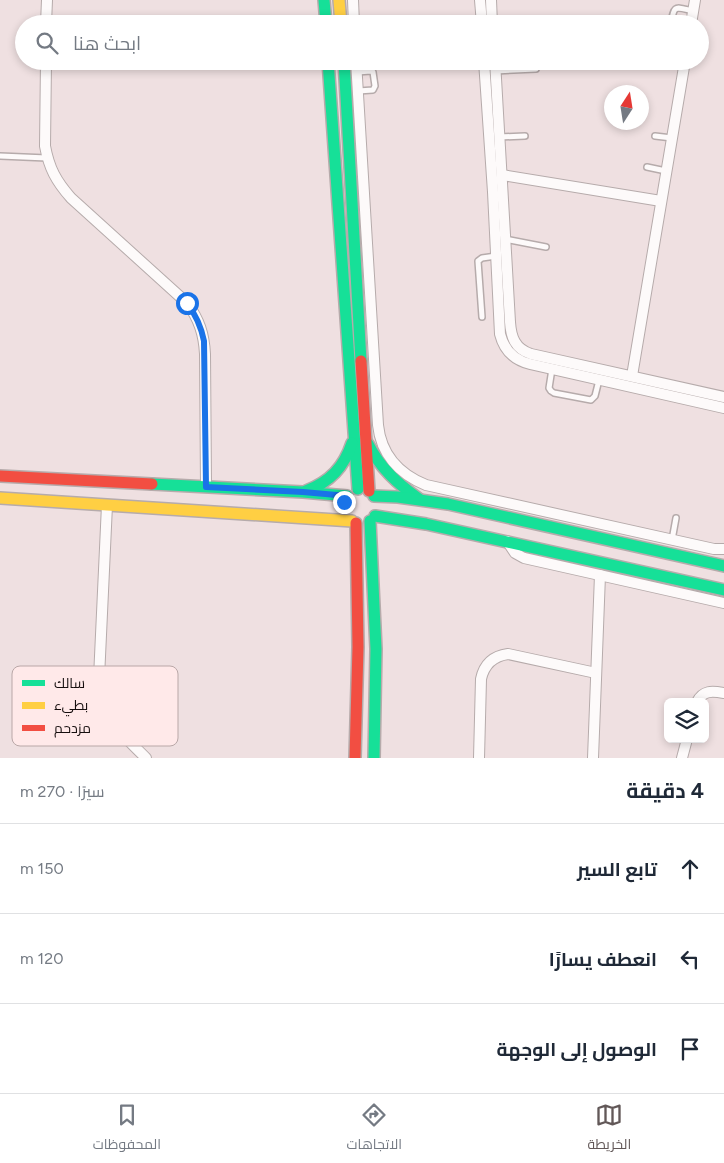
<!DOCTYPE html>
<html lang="ar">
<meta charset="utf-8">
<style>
body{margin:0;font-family:Figtree,Cairo,sans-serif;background:#f6f6f7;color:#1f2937;direction:rtl}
.controls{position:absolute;right:15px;bottom:15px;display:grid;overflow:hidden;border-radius:8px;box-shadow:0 2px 8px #0003}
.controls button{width:45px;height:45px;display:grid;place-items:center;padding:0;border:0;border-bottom:1px solid #e0e1e3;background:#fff;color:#1f2937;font:25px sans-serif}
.compass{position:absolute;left:604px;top:85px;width:45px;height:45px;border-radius:50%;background:#fff;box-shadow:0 2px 8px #0003;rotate:12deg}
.stop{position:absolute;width:15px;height:15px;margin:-11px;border:4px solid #1a73e8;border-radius:50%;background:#fff}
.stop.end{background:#1a73e8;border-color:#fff;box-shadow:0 1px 5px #0008}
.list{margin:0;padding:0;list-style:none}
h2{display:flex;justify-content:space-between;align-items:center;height:65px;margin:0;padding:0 20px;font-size:21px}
h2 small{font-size:16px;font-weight:400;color:#747a83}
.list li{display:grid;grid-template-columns:32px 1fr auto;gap:15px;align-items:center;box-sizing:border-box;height:90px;padding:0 20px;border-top:1px solid #e0e1e3}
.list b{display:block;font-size:19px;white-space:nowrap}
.list em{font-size:16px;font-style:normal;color:#747a83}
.icon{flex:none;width:28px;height:28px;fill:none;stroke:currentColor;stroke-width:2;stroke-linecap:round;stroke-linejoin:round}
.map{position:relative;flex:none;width:724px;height:758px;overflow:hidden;direction:ltr}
.search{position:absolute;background:#fff;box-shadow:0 2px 8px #0003;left:15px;right:15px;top:15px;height:55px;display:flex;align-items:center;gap:12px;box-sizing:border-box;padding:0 18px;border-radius:28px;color:#747a83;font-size:19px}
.sheet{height:335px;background:#fff}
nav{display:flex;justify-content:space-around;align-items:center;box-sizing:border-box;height:70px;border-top:1px solid #e0e1e3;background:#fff;font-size:14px;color:#747a83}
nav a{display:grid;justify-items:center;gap:2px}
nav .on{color:#625858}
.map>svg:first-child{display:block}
</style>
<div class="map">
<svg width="724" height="758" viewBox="0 0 724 758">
<rect width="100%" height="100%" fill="#efe0e1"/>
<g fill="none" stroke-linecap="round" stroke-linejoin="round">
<defs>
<g id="lane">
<path d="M 671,24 C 674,4 675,7 693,11"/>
<path d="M 495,71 L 536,69"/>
<path d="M 357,72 L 371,71 L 373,72 L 375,86 L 373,90 L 358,91"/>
<path d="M 655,136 L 672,138"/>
<path d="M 499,137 L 525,136"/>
<path d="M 0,156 L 47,158"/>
<path d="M 647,167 L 666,171"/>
<path d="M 505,239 L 546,247"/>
<path d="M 482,317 L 478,261 L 482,258 L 496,256"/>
<path d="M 552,369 L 549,388 L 551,391 L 554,393 L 591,400 L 595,396 L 599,380"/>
<path d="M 672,540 L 676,518"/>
</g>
<g id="street">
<path d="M 353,0 L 354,24"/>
<path d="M 480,0 L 482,24"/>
<path d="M 491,0 L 492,24"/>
<path d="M 46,24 L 47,0"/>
<path d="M 691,24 L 695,0"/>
<path d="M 46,61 L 45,146 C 49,168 56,181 71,198 L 187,303 C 199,319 204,334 205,354 L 206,487"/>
<path d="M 356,61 L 378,425 C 381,454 399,474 426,485 L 714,549 L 724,549"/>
<path d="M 484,61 L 493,192 L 500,334 C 504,350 514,360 530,364 L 724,408"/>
<path d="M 495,61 L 510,322 C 511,337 515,349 531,354 L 724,397"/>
<path d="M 502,175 L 661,201"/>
<path d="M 632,376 L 685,61"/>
<path d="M 107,505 L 99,678 C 102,719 119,731 146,758"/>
<path d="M 507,541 L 515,553 L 524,558 L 724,603"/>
<path d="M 697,702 C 703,690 712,691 724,693"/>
<path d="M 479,758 L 481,679 C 484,665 493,656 508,654 L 596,673"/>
<path d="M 593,758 L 600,575"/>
<path d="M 682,758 L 687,739"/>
</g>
<g id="fast">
<path d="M 324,0 L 326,24"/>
<path d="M 328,61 L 358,489"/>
<path d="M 344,61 L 361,361"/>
<path d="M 368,444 C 380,468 398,484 419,499"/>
<path d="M 152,484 L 303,492 L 347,496"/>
<path d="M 306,491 C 330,482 344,467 352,443"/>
<path d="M 374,496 L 398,497 L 448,504 L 724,566"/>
<path d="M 375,516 L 426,524 L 724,590"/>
<path d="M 370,521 L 376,649 L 374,758"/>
</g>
<g id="slow">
<path d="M 339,0 L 341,24"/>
<path d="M 0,498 L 352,521"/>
</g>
<g id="jam">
<path d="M 361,361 L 369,491"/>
<path d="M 0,476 L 152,484"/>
<path d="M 355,758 L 358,647 L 356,523"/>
</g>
</defs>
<use href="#lane" stroke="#b6abab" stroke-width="8"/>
<use href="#street" stroke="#b6abab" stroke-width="12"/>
<use href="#fast" stroke="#b6abab" stroke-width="14"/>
<use href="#slow" stroke="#b6abab" stroke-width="14"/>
<use href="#jam" stroke="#b6abab" stroke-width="14"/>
<use href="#lane" stroke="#fdfafa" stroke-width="5"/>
<use href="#street" stroke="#fdfafa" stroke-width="10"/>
<use href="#fast" stroke="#16e098" stroke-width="11"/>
<use href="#slow" stroke="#ffcf43" stroke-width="11"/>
<use href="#jam" stroke="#f24e42" stroke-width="11"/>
</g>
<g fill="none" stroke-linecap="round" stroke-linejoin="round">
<path stroke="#1a73e8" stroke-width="6" d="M 187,303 C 196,315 201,326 204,341 L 206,487 L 303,492 L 348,496 L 344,502"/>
</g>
<rect x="12" y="666" width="166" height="80" rx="8" fill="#ffe9e9" stroke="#b9a7a7" stroke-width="1"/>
<rect x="22" y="680" width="23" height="6" fill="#16e098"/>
<rect x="22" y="702" width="23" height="7" fill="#ffcf43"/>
<rect x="22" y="725" width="23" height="6" fill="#f24e42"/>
<g font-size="14" fill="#160e0e">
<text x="54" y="688">سالك</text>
<text x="54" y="710">بطيء</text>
<text x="54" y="733">مزدحم</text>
</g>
</svg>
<div class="controls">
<button><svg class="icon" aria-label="layers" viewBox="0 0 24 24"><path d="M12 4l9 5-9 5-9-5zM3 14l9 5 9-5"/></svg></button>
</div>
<svg class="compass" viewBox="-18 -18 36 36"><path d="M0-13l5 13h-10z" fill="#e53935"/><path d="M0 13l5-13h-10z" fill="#747a83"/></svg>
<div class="stop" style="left:187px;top:303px"></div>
<div class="stop end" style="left:344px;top:502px"></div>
<div class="search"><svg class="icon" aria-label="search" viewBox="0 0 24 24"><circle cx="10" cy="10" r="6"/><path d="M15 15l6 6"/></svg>ابحث هنا</div>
</div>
<section class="sheet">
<h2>4 دقيقة<small>سيرًا · 270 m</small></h2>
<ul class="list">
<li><svg class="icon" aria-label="ahead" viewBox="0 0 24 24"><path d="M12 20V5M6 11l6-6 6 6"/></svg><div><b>تابع السير</b></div><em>150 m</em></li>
<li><svg class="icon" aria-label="left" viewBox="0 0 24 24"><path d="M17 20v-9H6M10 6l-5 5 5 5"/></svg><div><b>انعطف يسارًا</b></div><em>120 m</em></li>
<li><svg class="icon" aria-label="arrive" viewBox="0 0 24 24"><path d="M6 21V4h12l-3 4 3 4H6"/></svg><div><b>الوصول إلى الوجهة</b></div></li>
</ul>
</section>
<nav>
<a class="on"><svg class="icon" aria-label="map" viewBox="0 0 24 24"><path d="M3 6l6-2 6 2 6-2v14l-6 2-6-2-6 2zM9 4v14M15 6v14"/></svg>الخريطة</a>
<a><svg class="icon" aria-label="directions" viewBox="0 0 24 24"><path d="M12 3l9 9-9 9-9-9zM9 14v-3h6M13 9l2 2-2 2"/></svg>الاتجاهات</a>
<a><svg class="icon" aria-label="saved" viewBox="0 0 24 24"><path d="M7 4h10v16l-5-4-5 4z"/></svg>المحفوظات</a>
</nav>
